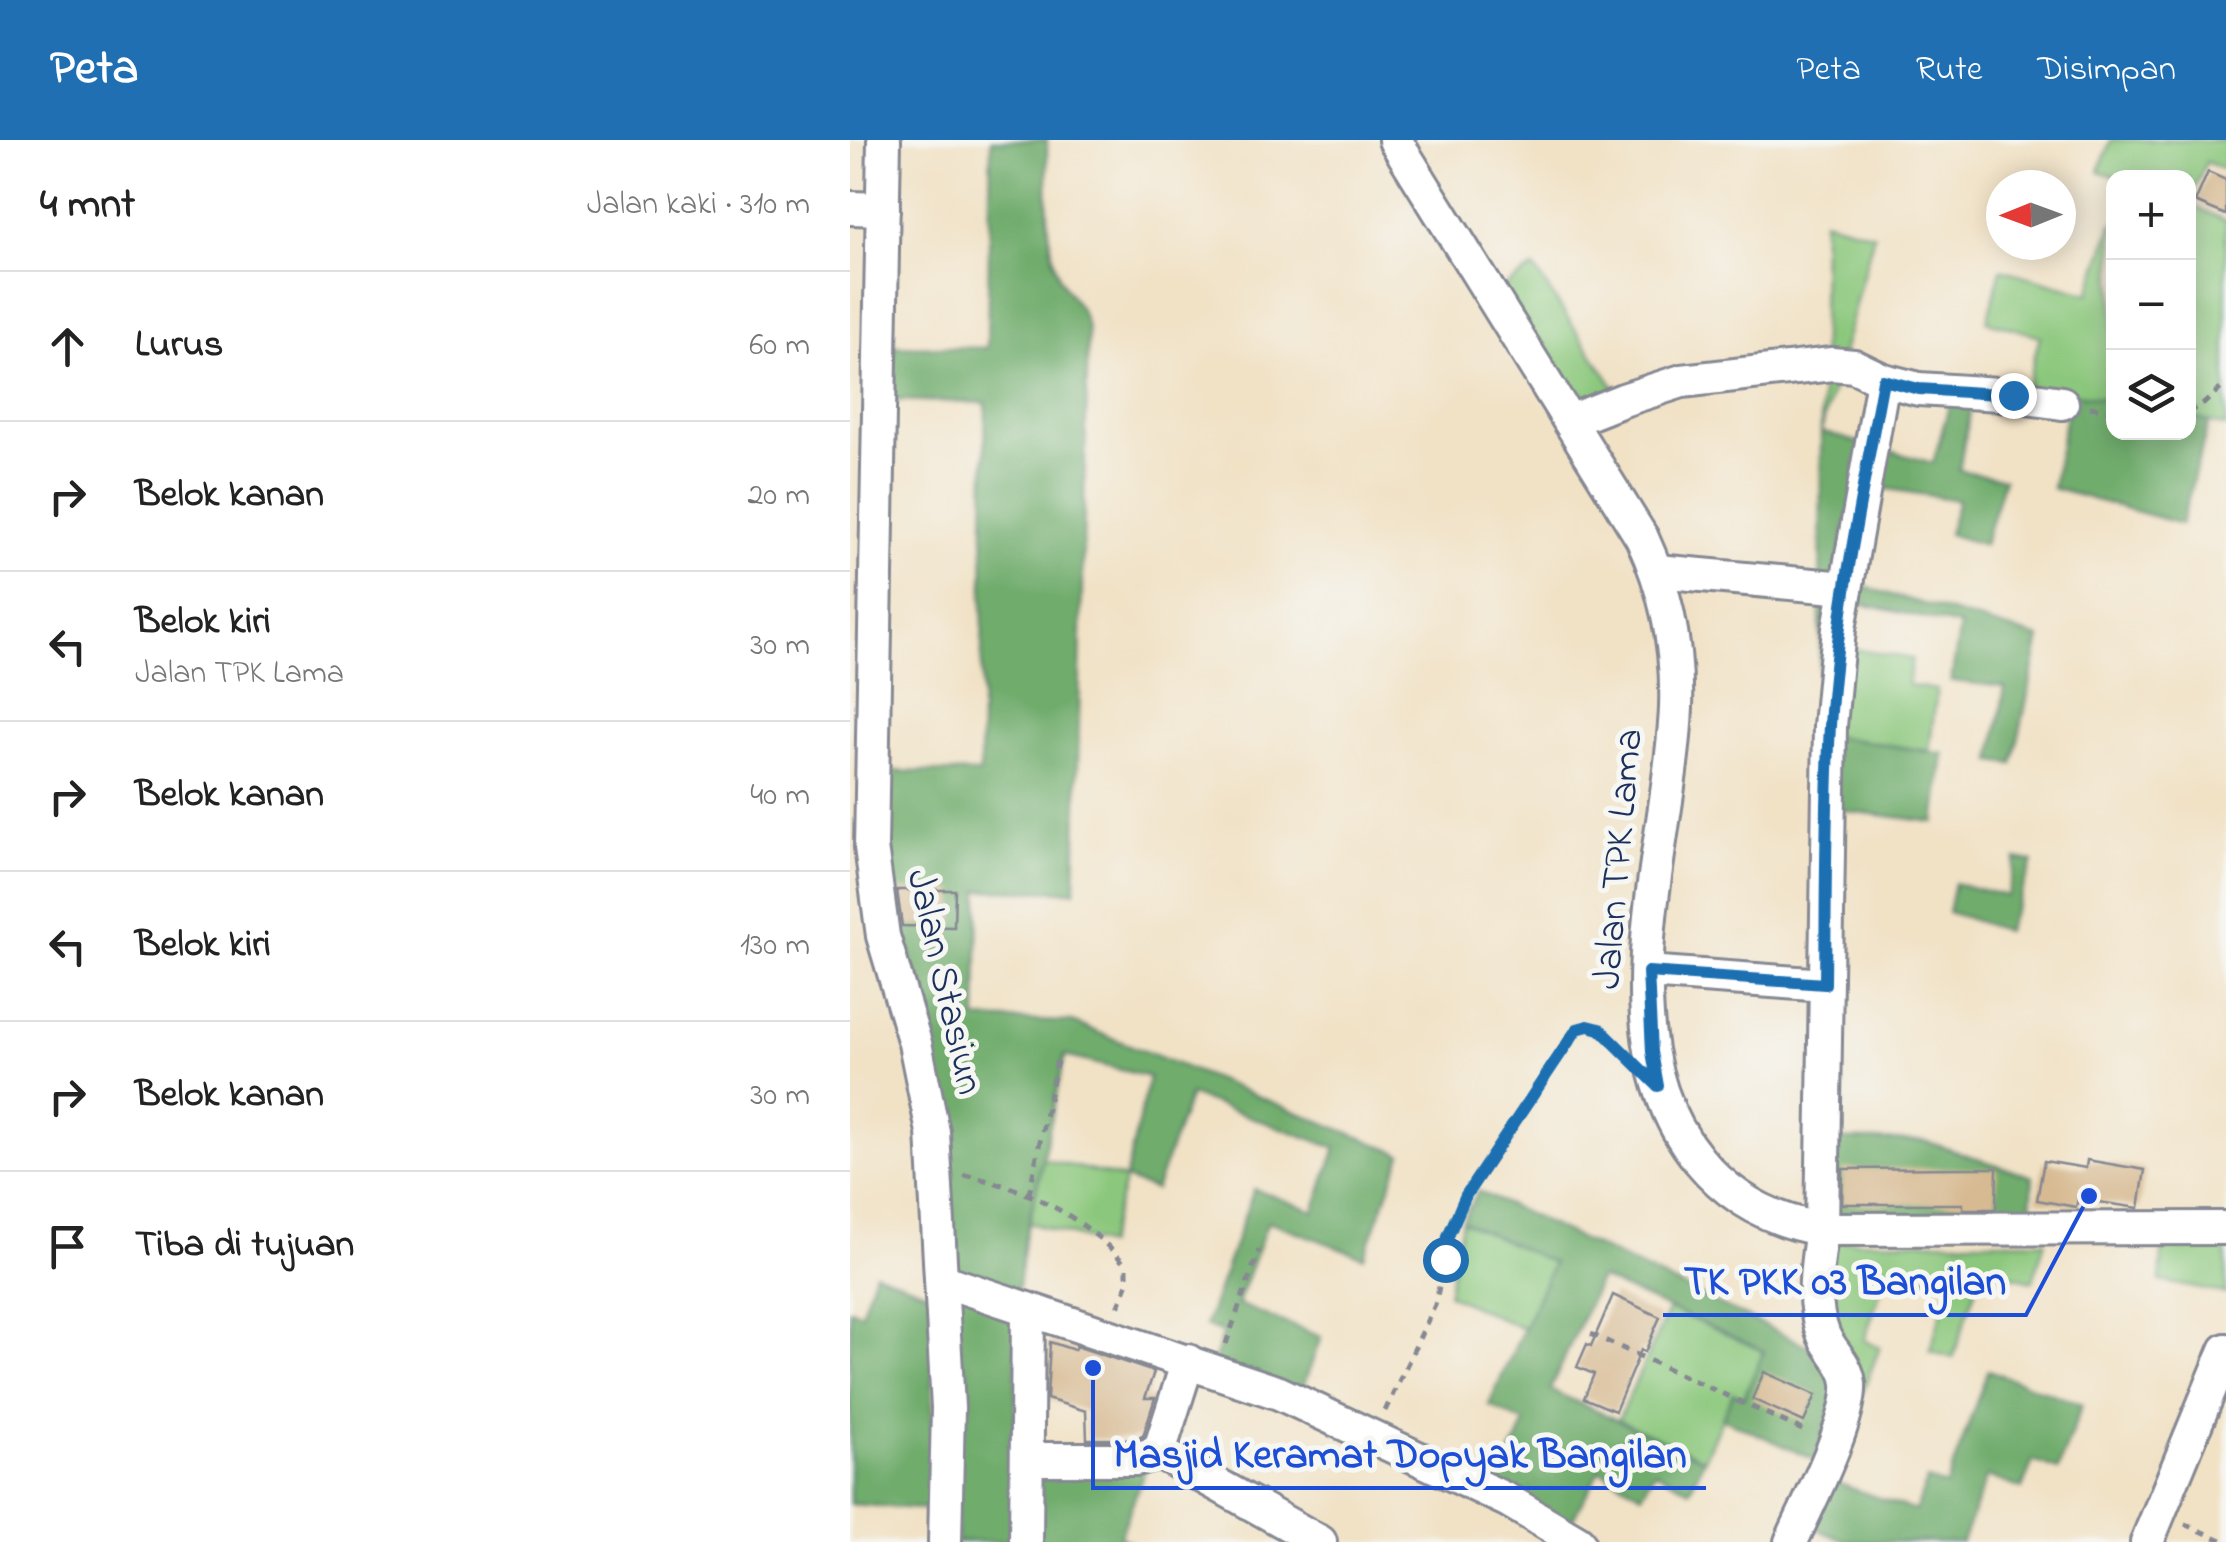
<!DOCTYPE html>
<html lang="id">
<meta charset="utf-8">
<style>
body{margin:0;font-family:"Indie Flower",sans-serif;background:#f2f2f2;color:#222}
.controls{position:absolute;right:30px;top:30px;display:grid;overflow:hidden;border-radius:20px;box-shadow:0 5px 25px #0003}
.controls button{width:90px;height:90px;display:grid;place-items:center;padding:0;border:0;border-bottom:2px solid #e0e0e0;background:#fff;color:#222;font:50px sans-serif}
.compass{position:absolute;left:1136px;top:30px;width:90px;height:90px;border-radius:50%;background:#fff;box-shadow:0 5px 25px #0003;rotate:269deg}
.stop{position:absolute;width:30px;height:30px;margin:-22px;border:8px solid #1f6fb2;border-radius:50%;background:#fff}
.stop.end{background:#1f6fb2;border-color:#fff;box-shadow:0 2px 10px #0008}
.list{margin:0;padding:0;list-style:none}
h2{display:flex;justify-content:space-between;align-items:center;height:130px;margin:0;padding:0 40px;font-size:42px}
h2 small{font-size:32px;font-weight:400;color:#767676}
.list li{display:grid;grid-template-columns:65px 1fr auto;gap:30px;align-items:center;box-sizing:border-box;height:150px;padding:0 40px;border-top:2px solid #e0e0e0}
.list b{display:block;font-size:38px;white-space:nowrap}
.list p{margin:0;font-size:32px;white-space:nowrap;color:#767676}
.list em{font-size:32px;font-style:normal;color:#767676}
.icon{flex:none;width:55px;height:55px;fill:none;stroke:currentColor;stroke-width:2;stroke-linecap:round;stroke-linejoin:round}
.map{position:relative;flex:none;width:1376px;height:1402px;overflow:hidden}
header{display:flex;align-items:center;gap:60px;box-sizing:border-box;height:140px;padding:0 50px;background:#1f6fb2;color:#fff}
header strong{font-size:48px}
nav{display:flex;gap:55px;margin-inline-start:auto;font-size:35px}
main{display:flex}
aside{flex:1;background:#fff}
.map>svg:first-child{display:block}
</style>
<header>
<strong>Peta</strong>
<nav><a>Peta</a><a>Rute</a><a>Disimpan</a></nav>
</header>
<main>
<aside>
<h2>4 mnt<small>Jalan kaki · 310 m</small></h2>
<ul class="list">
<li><svg class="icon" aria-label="ahead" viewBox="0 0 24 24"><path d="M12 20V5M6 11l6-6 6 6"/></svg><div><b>Lurus</b></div><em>60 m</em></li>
<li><svg class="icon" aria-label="right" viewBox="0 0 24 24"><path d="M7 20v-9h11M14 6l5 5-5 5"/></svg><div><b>Belok kanan</b></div><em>20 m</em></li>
<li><svg class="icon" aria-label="left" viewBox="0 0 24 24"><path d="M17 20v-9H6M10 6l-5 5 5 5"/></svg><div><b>Belok kiri</b><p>Jalan TPK Lama</p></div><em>30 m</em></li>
<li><svg class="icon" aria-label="right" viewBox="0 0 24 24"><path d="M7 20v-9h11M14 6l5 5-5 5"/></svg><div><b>Belok kanan</b></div><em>40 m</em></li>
<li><svg class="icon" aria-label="left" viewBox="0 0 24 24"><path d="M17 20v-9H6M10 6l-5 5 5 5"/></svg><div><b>Belok kiri</b></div><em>130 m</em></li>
<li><svg class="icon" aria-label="right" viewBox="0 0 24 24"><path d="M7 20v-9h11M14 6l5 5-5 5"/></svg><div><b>Belok kanan</b></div><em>30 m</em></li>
<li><svg class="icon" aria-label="arrive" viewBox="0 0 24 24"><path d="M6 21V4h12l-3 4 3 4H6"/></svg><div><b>Tiba di tujuan</b></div></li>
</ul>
</aside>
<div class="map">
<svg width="1376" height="1402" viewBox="0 0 1376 1402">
<rect width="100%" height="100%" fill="#f6f6f2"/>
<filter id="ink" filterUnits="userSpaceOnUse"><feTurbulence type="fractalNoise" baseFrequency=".01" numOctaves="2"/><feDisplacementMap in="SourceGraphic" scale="20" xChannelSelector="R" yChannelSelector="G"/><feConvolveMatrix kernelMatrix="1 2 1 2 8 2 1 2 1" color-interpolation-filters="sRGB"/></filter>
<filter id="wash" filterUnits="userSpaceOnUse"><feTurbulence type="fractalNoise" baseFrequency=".0048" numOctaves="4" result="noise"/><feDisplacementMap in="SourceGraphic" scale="40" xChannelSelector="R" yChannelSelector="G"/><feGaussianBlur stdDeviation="2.25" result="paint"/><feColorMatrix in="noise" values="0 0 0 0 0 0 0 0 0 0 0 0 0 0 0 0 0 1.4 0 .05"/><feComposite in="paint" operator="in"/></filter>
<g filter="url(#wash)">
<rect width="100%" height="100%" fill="#f1e2c6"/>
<g fill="#8bc77c" stroke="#537b6d" stroke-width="2.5">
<path d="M 1261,0 L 1376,0 L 1376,31 L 1356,22 L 1339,61 L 1338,38 L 1267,37 L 1249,31 Z"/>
<path d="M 1338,63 L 1376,81 L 1376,287 L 1339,277 Z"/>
<path d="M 973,80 L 1024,94 L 971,292 Z"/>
<path d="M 1263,82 L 1263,260 L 1176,249 L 1190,196 L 1137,181 L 1151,129 L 1239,154 Z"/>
<path d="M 684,128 L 773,260 L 730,278 L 651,149 Z"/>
<path d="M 970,503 L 1062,519 L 1058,545 L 1087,550 L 1079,611 L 967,594 Z"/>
<path d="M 193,1019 L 275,1039 L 256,1105 L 179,1083 Z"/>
<path d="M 612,1081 L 704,1123 L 673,1189 L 598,1154 Z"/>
<path d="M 983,1101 L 1195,1101 L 1183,1141 L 1132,1129 L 1103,1218 L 1080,1211 L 1099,1145 L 1039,1127 L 1014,1200 L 1030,1207 L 1008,1264 L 980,1165 Z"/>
<path d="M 1313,1102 L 1376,1103 L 1376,1154 L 1310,1141 Z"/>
<path d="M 819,1169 L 915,1211 L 894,1258 L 883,1254 L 854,1319 L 768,1280 Z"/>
</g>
<g fill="#70ac6c" stroke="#466e65" stroke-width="2.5">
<path d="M 141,0 L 197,0 C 198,40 194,99 209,136 C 219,159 232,162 238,192 L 225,751 L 129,750 L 127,879 L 222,882 L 552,1014 L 514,1117 L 418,1081 L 387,1164 L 471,1197 L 450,1255 L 363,1222 L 373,1193 L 355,1186 L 404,1049 L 464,1071 L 486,1008 L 340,955 L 305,1050 L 275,1039 L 299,937 L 215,916 L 173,1108 L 167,1155 L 164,1402 L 106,1402 L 106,1192 L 37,767 L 33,631 L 130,633 L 136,263 L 43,260 L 44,206 L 137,208 Z"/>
<path d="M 1220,253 L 1263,260 L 1264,292 L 1338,292 L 1339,277 L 1359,282 L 1331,384 L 1202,348 Z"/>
<path d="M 1101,259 L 1122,261 L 1109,330 L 1154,339 L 1134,405 L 1098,394 L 1108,360 L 1006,344 L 984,438 L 1190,498 L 1163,624 L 1142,621 L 1155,547 L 1101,541 L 1110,486 L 980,457 L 970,503 L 971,292 L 1083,323 Z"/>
<path d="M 967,594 L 1094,614 L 1085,682 L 966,667 Z"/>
<path d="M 1166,719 L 1183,722 L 1156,791 L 1098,772 L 1104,743 L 1157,756 Z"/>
<path d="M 961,999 L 1075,1001 L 1183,1037 L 1181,1076 L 988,1077 Z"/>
<path d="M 628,1051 L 966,1210 L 986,1249 L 965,1320 L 872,1278 L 883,1253 L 894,1257 L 914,1211 L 750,1138 L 700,1250 L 854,1319 L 840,1350 L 805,1331 L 792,1354 L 750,1330 L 718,1387 L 646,1347 L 675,1283 L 639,1265 L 703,1123 L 612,1081 Z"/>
<path d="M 25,1132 L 83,1154 L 83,1370 L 0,1364 L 0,1169 L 11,1173 Z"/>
<path d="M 1138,1230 L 1232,1265 L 1208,1330 L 1183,1321 L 1172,1349 L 1137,1336 L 1112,1402 L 997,1402 L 960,1386 L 979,1340 L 1065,1371 L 1077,1340 L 1096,1346 Z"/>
<path d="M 296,1327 L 270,1396 L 280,1402 L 187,1402 L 188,1328 Z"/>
</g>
<g id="blocks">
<g fill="#d7ba92">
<path d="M 1358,32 L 1376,40 L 1376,75 L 1345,62 Z"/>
<path d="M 47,750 L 105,750 L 104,787 L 52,786 Z"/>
<path d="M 1237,1020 L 1295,1030 L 1289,1068 L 1228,1059 L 1226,1067 L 1187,1060 L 1194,1021 L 1236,1028 Z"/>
<path d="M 1113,1028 L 1147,1028 L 1146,1069 L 1113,1069 L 1113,1064 L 992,1064 L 993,1029 Z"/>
<path d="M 763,1155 L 810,1177 L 795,1212 L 791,1210 L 765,1271 L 734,1258 L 744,1234 L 727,1227 L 737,1204 L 741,1206 Z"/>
<path d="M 200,1202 L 224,1210 L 226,1206 L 304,1232 L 295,1258 L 305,1258 L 293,1296 L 283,1299 L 237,1299 L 236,1271 L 197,1259 Z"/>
<path d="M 914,1232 L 966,1255 L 954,1282 L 902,1259 Z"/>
</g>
</g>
</g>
<g filter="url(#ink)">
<use href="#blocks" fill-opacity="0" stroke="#868892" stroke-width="2.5"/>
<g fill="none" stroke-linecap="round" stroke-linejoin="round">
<defs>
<g id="minor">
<path d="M 34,0 L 21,707 L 33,796 L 65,903 L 83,992 L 98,1268 L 95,1402"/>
<path d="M 545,0 L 792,398 C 817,452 828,508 826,568 C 820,709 749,899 849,1020 C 881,1059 922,1081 972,1089 L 1376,1088"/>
<path d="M 0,68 L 33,69"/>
<path d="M 720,281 L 773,260 L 832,241 L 982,224 L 1004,226 L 1033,240 L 1069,249 L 1149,254 L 1212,263"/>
<path d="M 807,431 L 996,448"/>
<path d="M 797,832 L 975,845"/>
<path d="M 94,1141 L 429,1253 L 657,1360 L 728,1402"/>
<path d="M 309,1312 L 470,1402"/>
<path d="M 178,1319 L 286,1319 L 309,1312 L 338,1221"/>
<path d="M 176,1402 L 178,1169"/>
<path d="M 941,1402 C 957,1366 1002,1280 999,1243 C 997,1224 982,1213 974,1196 C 960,1162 967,1124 972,1089 L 980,586 L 989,489 L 1033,240"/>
<path d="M 1297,1402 L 1376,1210"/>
</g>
</defs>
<use href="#minor" stroke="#868892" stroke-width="38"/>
<g stroke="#868892" stroke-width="5" stroke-dasharray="8 8" stroke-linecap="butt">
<path d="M 1240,267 L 1264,271"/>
<path d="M 1338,271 L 1350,267 L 1376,244"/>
<path d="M 114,1035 C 175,1047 237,1077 277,1127 L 277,1145 L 268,1168"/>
<path d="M 179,1054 L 207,920"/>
<path d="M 741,1194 L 957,1292"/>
<path d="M 376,1204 L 409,1110"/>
<path d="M 535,1271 L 585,1165 L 604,1078 L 718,897 C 738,877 753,892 770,907"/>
<path d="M 1335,1384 L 1376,1402"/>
</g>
<use href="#minor" stroke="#fff" stroke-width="32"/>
</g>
</g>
<g fill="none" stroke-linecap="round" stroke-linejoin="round" filter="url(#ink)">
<path stroke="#1f6fb2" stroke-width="12" d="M 595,1119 L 598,1096 L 616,1055 L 727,889 L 738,886 L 750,889 L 808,946 L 802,912 L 798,832 L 975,844 C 976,759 975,672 980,586 C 987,470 1012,355 1033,240 L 1069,249 L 1163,255"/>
</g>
<g text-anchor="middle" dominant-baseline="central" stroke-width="10" stroke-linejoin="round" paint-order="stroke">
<g font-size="40" fill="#1b2f5e" stroke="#f6f6f2">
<text transform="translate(770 719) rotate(-85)">Jalan TPK Lama</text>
<text transform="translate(93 842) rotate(77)">Jalan Stasiun</text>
</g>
</g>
<path fill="none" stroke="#1d4ed8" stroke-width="4" d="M1239 1056L1176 1175H813M243 1228L243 1348H856"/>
<g fill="#1d4ed8" stroke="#f6f6f2" stroke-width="4">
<circle cx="1239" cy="1056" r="10"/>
<circle cx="243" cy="1228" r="10"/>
</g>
<g font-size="42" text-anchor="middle" font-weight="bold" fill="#1d4ed8" stroke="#f6f6f2" stroke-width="10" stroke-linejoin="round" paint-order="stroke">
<text x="995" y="1154">TK PKK 03 Bangilan</text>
<text x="550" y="1327">Masjid Keramat Dopyak Bangilan</text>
</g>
</svg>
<div class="controls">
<button>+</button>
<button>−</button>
<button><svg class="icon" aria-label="layers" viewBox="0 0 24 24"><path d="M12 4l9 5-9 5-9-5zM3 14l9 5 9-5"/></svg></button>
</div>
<svg class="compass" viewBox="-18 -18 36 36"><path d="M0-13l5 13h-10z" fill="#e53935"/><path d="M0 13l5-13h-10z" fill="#767676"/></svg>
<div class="stop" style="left:595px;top:1119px"></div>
<div class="stop end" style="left:1163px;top:255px"></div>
</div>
</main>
